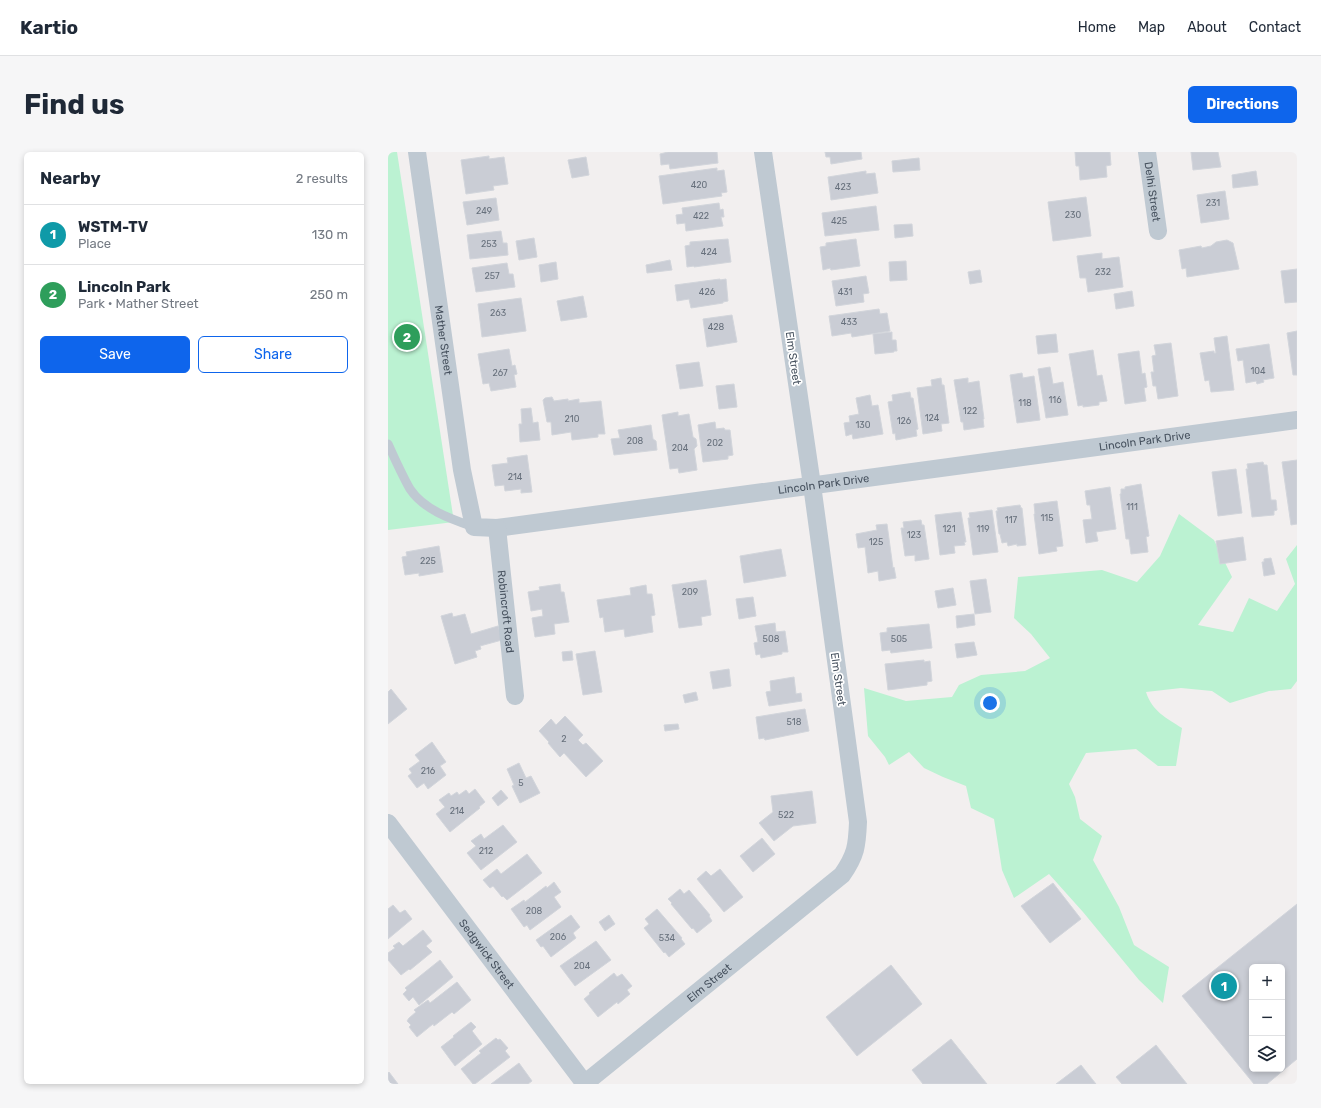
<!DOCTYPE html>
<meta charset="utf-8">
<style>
body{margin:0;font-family:Rubik,sans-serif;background:#f6f6f7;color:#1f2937}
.controls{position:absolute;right:12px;bottom:12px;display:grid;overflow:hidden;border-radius:6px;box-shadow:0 2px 6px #0003}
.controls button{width:36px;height:36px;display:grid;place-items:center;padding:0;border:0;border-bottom:1px solid #e0e1e3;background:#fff;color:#1f2937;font:20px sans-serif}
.you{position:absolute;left:602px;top:551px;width:14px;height:14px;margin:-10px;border:3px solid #fff;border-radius:50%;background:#1a73e8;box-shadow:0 0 0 6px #1a73e833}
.badge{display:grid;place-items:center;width:26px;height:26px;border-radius:50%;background:#0e65ec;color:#fff;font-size:13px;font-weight:700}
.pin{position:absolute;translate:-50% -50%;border:2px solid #fff;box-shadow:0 1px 4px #0006}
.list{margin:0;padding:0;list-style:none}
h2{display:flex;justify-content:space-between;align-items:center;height:52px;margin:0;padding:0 16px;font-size:17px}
h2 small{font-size:13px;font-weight:400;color:#747a83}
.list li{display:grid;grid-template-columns:26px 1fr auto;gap:12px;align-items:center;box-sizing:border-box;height:60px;padding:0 16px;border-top:1px solid #e0e1e3}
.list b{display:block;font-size:15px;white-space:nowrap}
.list p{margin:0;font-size:13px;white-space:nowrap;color:#747a83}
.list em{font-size:13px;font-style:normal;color:#747a83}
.actions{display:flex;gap:8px;padding:12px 16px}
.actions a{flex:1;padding:9px 0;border:1px solid #0e65ec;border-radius:6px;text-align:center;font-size:14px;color:#0e65ec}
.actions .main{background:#0e65ec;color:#fff}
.icon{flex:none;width:22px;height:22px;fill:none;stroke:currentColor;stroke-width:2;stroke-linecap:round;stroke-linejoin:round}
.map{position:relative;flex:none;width:909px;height:932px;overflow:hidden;border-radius:6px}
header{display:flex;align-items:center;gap:24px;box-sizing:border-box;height:56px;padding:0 20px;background:#fff;border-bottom:1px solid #e0e1e3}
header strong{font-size:19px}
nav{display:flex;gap:22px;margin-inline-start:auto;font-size:14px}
.intro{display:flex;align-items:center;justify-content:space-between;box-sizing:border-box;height:96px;padding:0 24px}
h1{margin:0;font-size:28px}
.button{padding:10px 18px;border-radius:6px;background:#0e65ec;color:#fff;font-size:14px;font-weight:700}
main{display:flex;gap:24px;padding:0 24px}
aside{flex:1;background:#fff;border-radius:6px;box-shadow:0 2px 6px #0003}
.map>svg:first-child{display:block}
</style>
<header>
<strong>Kartio</strong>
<nav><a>Home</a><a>Map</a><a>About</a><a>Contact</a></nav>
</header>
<div class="intro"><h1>Find us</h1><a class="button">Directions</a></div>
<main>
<aside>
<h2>Nearby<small>2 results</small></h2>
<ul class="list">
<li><span class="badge" style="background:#0f9aa8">1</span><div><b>WSTM-TV</b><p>Place</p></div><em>130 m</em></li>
<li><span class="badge" style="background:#2e9e5b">2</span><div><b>Lincoln Park</b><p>Park · Mather Street</p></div><em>250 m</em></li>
</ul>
<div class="actions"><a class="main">Save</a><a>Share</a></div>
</aside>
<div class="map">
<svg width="909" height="932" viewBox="0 0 909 932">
<rect width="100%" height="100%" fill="#f2efef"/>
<g fill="#bbf2d2">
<path d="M 0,0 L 9,0 L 66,370 L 0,378 Z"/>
<path d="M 791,362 L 826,388 L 844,425 L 810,473 L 845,480 L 861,446 L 889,459 L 907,432 L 898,407 L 909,393 L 909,529 L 903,537 L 881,539 L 842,551 L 824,539 L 793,536 L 758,540 C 764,559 778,566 794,576 L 788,614 L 770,614 L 748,597 L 698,601 L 681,632 L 687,645 L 692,667 L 714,684 L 705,708 L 731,755 L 746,793 L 781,815 L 775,851 L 751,828 L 695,760 L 661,722 L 626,746 L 614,718 L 606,667 L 583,656 L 578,634 L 555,625 L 536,616 L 521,600 L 501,613 L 497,605 L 480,584 L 476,536 L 518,549 L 564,545 L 571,533 L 593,523 L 637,519 L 662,506 L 643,482 L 626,466 L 630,425 L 714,418 L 749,430 L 772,404 Z"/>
</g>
<g fill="#cacdd5" stroke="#d2d5db" fill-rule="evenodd">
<path d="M 280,0 L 329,0 L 330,11 L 282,17 L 281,12 L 273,13 L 272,2 Z"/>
<path d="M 437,0 L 473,0 L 474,7 L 443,12 L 442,5 L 438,5 Z"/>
<path d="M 687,0 L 722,0 L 723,13 L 718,14 L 719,25 L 692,28 L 691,14 L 688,14 Z"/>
<path d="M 803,0 L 830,0 L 833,15 L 805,18 Z"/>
<path d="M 101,4 L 101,7 L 116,5 L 120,32 L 105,34 L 106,38 L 78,42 L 73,8 Z"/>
<path d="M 198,5 L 201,23 L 184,26 L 180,8 Z"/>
<path d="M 531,6 L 532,18 L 505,20 L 504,9 Z"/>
<path d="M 329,16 L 329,19 L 336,18 L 339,40 L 333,41 L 334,44 L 275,52 L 271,24 Z"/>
<path d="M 478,19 L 478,22 L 487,21 L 490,41 L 443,48 L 440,25 Z"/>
<path d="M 868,19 L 870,33 L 845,36 L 844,23 Z"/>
<path d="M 837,39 L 841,67 L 813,71 L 809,43 Z"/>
<path d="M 698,45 L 703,84 L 665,89 L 660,50 Z"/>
<path d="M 108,46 L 111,68 L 79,73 L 75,50 Z"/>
<path d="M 331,51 L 332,58 L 335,57 L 336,65 L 333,65 L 335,74 L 298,79 L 297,71 L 289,72 L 288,63 L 295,62 L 294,56 Z"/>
<path d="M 488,54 L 491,78 L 437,84 L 434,61 Z"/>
<path d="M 524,72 L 525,84 L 507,86 L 506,73 Z"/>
<path d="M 113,79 L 115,91 L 119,91 L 120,103 L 82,107 L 79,83 Z"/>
<path d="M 146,86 L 149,105 L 131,108 L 128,89 Z"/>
<path d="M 340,87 L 343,110 L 306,115 L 306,114 L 299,115 L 297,94 L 302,93 L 302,90 Z"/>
<path d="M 468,87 L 472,114 L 443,118 L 442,116 L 435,118 L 432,95 L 438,94 L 438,91 Z"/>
<path d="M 839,88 L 845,91 L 851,117 L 799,125 L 798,116 L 794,117 L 791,98 L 813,94 L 814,96 L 823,94 L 828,90 Z"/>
<path d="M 714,101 L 714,107 L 731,105 L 735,135 L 700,140 L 698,126 L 692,126 L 689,104 Z"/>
<path d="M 282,108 L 284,118 L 259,121 L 258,113 Z"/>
<path d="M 518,109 L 519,128 L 502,129 L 501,110 Z"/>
<path d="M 168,110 L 170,127 L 153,130 L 151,113 Z"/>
<path d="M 119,111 L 121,122 L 125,122 L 127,135 L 88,140 L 84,116 Z"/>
<path d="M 909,117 L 909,150 L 897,151 L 893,119 Z"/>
<path d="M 592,118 L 594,130 L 582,132 L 580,120 Z"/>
<path d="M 478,124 L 481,141 L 475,142 L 476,150 L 448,154 L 444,129 Z"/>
<path d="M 332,127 L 332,128 L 338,127 L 340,149 L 335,150 L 335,151 L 303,156 L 301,147 L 289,149 L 287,133 Z"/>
<path d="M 744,139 L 746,154 L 728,157 L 726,142 Z"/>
<path d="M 195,144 L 199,165 L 173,169 L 169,149 Z"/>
<path d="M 133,146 L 138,179 L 94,185 L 90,152 Z"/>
<path d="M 491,157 L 492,162 L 499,161 L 502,179 L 464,185 L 463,181 L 444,184 L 441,164 Z"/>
<path d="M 344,163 L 349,190 L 319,195 L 315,167 Z"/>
<path d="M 909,179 L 909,223 L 905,223 L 899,181 Z"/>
<path d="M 504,180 L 504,188 L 508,188 L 509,199 L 506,199 L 506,200 L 487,202 L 485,182 Z"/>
<path d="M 668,182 L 670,200 L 650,202 L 648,184 Z"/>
<path d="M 839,184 L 846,238 L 823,240 L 821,228 L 817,229 L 812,201 L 826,199 L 826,201 L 828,201 L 826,186 Z"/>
<path d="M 783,191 L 790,244 L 770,247 L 768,234 L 765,234 L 763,220 L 766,220 L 764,204 L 768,203 L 766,193 Z"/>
<path d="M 881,192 L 886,226 L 875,228 L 876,230 L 869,232 L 868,229 L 858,231 L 855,208 L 850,209 L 848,197 Z"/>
<path d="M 121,197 L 124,214 L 127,213 L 129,222 L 126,223 L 128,235 L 103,239 L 101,231 L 95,232 L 90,202 Z"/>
<path d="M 705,198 L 709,224 L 714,223 L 719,249 L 711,250 L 711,253 L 695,255 L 695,253 L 690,254 L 681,202 Z"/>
<path d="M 751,199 L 754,222 L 757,221 L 759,235 L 756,236 L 758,249 L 737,252 L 730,202 Z"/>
<path d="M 311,210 L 315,234 L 292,237 L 288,213 Z"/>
<path d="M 662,215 L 665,232 L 675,230 L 680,263 L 658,266 L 650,217 Z"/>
<path d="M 634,221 L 635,226 L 646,224 L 652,268 L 629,271 L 622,223 Z"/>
<path d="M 553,226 L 554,233 L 556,233 L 561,271 L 553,272 L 554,279 L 535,282 L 529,236 L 544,234 L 543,228 Z"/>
<path d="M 580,226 L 580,231 L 591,229 L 596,267 L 595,267 L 596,275 L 576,278 L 575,270 L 573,270 L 566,228 Z"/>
<path d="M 346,232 L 349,255 L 331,257 L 328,234 Z"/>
<path d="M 522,240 L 523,246 L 525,246 L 530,277 L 528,278 L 529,284 L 508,288 L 507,281 L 505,282 L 500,250 L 505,249 L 504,243 Z"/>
<path d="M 482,243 L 484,254 L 490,253 L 495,282 L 465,287 L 464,282 L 458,284 L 456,271 L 462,270 L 461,264 L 471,262 L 468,246 Z"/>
<path d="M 164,245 L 166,249 L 180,247 L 180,249 L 191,247 L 191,251 L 213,249 L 217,282 L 210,282 L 210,285 L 184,288 L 183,280 L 164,283 L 163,270 L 159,270 L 155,248 L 157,246 Z"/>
<path d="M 143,256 L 145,271 L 150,270 L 152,288 L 132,290 L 131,272 L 134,272 L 133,257 Z"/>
<path d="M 290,260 L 290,264 L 301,262 L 305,285 L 308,287 L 309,294 L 306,297 L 309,318 L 291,321 L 290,316 L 282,317 L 274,263 Z"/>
<path d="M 327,270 L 328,277 L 336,276 L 337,278 L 342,278 L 345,303 L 340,304 L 340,307 L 315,310 L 310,273 Z"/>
<path d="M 263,273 L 265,287 L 268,289 L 269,298 L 226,303 L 223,287 L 232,286 L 230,278 Z"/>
<path d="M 139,303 L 144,340 L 133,341 L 133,337 L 117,339 L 116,333 L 107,334 L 104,313 L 120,311 L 119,306 Z"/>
<path d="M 909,308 L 909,372 L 903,373 L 894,310 Z"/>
<path d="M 875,310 L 876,313 L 879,313 L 883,348 L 888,348 L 889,358 L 886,359 L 886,363 L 864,365 L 858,317 L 860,317 L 859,312 Z"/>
<path d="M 848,317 L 854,361 L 830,364 L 824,320 Z"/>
<path d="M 753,332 L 761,384 L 758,385 L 760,400 L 743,402 L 741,387 L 738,387 L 732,342 L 733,342 L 733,337 L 737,337 L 737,335 Z"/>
<path d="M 722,335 L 728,377 L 708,380 L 710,389 L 698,391 L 695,368 L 704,367 L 702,353 L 699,353 L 697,339 Z"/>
<path d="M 669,349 L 675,394 L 668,395 L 669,399 L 651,402 L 646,362 L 647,362 L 646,352 Z"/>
<path d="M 632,353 L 633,356 L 634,356 L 638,393 L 629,394 L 629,392 L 620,394 L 619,390 L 614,391 L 612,382 L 611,382 L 608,359 L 610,359 L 609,356 Z"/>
<path d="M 604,358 L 610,400 L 585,403 L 580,366 L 582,366 L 581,361 Z"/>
<path d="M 573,360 L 578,390 L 576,390 L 577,393 L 566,394 L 567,401 L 552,403 L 547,363 Z"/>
<path d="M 533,368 L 534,373 L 536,373 L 541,407 L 527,409 L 527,403 L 517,404 L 513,376 L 516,376 L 515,370 Z"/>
<path d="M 499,372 L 505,416 L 506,415 L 508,426 L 491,429 L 490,419 L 480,421 L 477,395 L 470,396 L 468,382 L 489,378 L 488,373 Z"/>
<path d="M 855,385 L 858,408 L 832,412 L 828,389 Z"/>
<path d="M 51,394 L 55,420 L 31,424 L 31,421 L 17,423 L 14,405 L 19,404 L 18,400 Z"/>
<path d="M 393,397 L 398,424 L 356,431 L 352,404 Z"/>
<path d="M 883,406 L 887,422 L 876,424 L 874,410 L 876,410 L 876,407 Z"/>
<path d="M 598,427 L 603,460 L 587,462 L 582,429 Z"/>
<path d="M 318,428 L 323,463 L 313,465 L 314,473 L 291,476 L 284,433 Z"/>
<path d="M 172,432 L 173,440 L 176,440 L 181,470 L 166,472 L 167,482 L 147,485 L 144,466 L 155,464 L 154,457 L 143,459 L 140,440 L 152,438 L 151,435 Z"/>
<path d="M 258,433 L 259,442 L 264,442 L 267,463 L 263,464 L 265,480 L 237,485 L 236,477 L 217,480 L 215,465 L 212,466 L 209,448 L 243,443 L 242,436 Z"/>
<path d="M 565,436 L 568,453 L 550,456 L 547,439 Z"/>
<path d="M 365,445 L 368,464 L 351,467 L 348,447 Z"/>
<path d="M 64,461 L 65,465 L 77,462 L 83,482 L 110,474 L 114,488 L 92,494 L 93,497 L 87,499 L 89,505 L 67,512 L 53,464 Z"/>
<path d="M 586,462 L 587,473 L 569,476 L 568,464 Z"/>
<path d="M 387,471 L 388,480 L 397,479 L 400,500 L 394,500 L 394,502 L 373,506 L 372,502 L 368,503 L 366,491 L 370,490 L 367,474 Z"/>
<path d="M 541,472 L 544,496 L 503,501 L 502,498 L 494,499 L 492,481 L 499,480 L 499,476 Z"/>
<path d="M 586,490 L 589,503 L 569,506 L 567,492 Z"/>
<path d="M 184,499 L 185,508 L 175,509 L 174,500 Z"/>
<path d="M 207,499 L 214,540 L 195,543 L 188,502 Z"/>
<path d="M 536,508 L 536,510 L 542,509 L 544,529 L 539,530 L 539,533 L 500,538 L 497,512 Z"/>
<path d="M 341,517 L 343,534 L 325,537 L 322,520 Z"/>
<path d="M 406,525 L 408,542 L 413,541 L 414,549 L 381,554 L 378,540 L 383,539 L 382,529 Z"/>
<path d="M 3,537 L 19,557 L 0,572 L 0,540 Z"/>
<path d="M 308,540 L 310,548 L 297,551 L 295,543 Z"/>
<path d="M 417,557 L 421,579 L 377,588 L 376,586 L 371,587 L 368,565 Z"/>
<path d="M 177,564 L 195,583 L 190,588 L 195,593 L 198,591 L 215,609 L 198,625 L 176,601 L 172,605 L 160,591 L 161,590 L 151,579 L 163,567 L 168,573 Z"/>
<path d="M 290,572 L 291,577 L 277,579 L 276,573 Z"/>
<path d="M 44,590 L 58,610 L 52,614 L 58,623 L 40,637 L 36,631 L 29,636 L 20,624 L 24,621 L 21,617 L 32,609 L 27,603 Z"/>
<path d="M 131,611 L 138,626 L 143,624 L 152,641 L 132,651 L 124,634 L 126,633 L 119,617 Z"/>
<path d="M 87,637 L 97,650 L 91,655 L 92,656 L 62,680 L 48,662 L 57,655 L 51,648 L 61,641 L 63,644 L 69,640 L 71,643 L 78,638 L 81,642 Z"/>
<path d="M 113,638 L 120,646 L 110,654 L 104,646 Z"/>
<path d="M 424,639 L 428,671 L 405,674 L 386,689 L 371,671 L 385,660 L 383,644 Z"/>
<path d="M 115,673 L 129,690 L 93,718 L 79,701 L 88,694 L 83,689 L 93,682 L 96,687 Z"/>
<path d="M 374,686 L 387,702 L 365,720 L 352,704 Z"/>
<path d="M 139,702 L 154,721 L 119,748 L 115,744 L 114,745 L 105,734 L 102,736 L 95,728 L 109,717 L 113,722 Z"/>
<path d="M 332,717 L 355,745 L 336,760 L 309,727 L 318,719 L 323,724 Z"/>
<path d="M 166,730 L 173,740 L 166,745 L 173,755 L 142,778 L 139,773 L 136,775 L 123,757 L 136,748 L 137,750 L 158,734 L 159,736 Z"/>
<path d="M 665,731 L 693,767 L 662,791 L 633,754 Z"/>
<path d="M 292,737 L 296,742 L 301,738 L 322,763 L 321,764 L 324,769 L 309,781 L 305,776 L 304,777 L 283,752 L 284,751 L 280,747 Z"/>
<path d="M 909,752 L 909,907 L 879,932 L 866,932 L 794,844 ZM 864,815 L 894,815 L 894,917 L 864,917 Z"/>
<path d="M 5,753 L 12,761 L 17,758 L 24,767 L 0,787 L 0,757 Z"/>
<path d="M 269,757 L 294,786 L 293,787 L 297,792 L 281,805 L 277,800 L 276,801 L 256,776 L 261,772 L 257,767 Z"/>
<path d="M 183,763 L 192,775 L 185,781 L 188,786 L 163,805 L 155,794 L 153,795 L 148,788 Z"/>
<path d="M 221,763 L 227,772 L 217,779 L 211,770 Z"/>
<path d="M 35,778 L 44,789 L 38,794 L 44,800 L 22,818 L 21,817 L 13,823 L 0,808 L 0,801 L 7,796 L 5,794 L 11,790 L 15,794 Z"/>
<path d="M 208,789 L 223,808 L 187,834 L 172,814 Z"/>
<path d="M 52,808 L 65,825 L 31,853 L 25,845 L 21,849 L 15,842 L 19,838 L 17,836 Z"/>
<path d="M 503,813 L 534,852 L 469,904 L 438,865 Z"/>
<path d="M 226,821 L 229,825 L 234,822 L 244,834 L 239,838 L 242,842 L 230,852 L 229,850 L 210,865 L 196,847 L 202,842 L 201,841 Z"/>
<path d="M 69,830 L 83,848 L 66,862 L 64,860 L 46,874 L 45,872 L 29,885 L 21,875 L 23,873 L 19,869 L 21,866 L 28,860 L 26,858 L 40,848 L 42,851 Z"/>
<path d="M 83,870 L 88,875 L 84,879 L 94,892 L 67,914 L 53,895 L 66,885 L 65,884 Z"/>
<path d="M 108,886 L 110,888 L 112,887 L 120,896 L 117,899 L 122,905 L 87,932 L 85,932 L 73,917 L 93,901 L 91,899 Z"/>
<path d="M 563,887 L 599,932 L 535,932 L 524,918 Z"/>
<path d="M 768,893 L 799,932 L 734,932 L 728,925 Z"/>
<path d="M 131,911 L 144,929 L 140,932 L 103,932 Z"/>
<path d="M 693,913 L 708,932 L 668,932 Z"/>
<path d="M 1,920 L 10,932 L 0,932 L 0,921 Z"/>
</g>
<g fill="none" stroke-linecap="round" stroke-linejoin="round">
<path stroke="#bfc9d2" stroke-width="9" d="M 0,292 C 7,307 14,323 22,337 C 36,358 63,367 86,375"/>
<g stroke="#bfc9d2" stroke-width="18">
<path id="s1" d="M 29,0 L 74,318 L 86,375 L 109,376 L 909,268"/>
<path id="s2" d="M 759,0 L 770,79"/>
<path id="s3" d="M 109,376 L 127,544"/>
<path id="s4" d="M 0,671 L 197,932"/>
<path id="s5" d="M 196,932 L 454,723 C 468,703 469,694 470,670 L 424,333 L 375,0"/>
</g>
</g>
<g text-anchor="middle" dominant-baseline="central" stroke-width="3.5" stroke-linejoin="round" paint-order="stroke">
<g font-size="9" fill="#67707c">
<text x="311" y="33">420</text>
<text x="455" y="35">423</text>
<text x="825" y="51">231</text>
<text x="96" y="59">249</text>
<text x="685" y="63">230</text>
<text x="313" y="64">422</text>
<text x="451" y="69">425</text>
<text x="101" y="92">253</text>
<text x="321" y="100">424</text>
<text x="715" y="120">232</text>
<text x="104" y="124">257</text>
<text x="319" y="140">426</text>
<text x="457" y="140">431</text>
<text x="110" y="161">263</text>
<text x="461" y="170">433</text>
<text x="328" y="175">428</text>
<text x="870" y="219">104</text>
<text x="112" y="221">267</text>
<text x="667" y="248">116</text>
<text x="637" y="251">118</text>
<text x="582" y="259">122</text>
<text x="544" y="266">124</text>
<text x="184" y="267">210</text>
<text x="516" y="269">126</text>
<text x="475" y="273">130</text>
<text x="247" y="289">208</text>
<text x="327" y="291">202</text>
<text x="292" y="296">204</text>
<text x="127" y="325">214</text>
<text x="744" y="355">111</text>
<text x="659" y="366">115</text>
<text x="623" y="368">117</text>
<text x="561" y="377">121</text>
<text x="595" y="377">119</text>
<text x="526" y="383">123</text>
<text x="488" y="390">125</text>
<text x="40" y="409">225</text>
<text x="302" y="440">209</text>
<text x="383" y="487">508</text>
<text x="511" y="487">505</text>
<text x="406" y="570">518</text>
<text x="176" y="587">2</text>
<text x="40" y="619">216</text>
<text x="133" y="631">5</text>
<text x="69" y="659">214</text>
<text x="398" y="663">522</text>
<text x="98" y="699">212</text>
<text x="146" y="759">208</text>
<text x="170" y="785">206</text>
<text x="279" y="786">534</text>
<text x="194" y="814">204</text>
</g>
<g font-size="11" fill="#46515e" stroke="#fff">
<text stroke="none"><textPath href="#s2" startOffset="40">Delhi Street</textPath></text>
<text stroke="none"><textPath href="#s1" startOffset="190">Mather Street</textPath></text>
<text transform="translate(405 206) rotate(82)">Elm Street</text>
<text stroke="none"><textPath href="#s1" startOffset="1056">Lincoln Park Drive</textPath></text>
<text stroke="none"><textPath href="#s1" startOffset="732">Lincoln Park Drive</textPath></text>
<text stroke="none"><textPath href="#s3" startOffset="84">Robincroft Road</textPath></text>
<text transform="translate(450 527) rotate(82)">Elm Street</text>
<text stroke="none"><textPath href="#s4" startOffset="164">Sedgwick Street</textPath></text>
<text stroke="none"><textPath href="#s5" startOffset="161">Elm Street</textPath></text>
</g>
</g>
</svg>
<div class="controls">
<button>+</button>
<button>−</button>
<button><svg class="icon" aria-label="layers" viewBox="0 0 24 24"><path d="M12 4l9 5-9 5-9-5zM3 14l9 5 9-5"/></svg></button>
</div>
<div class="you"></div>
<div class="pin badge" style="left:836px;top:834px;background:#0f9aa8">1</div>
<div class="pin badge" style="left:19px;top:185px;background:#2e9e5b">2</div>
</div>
</main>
